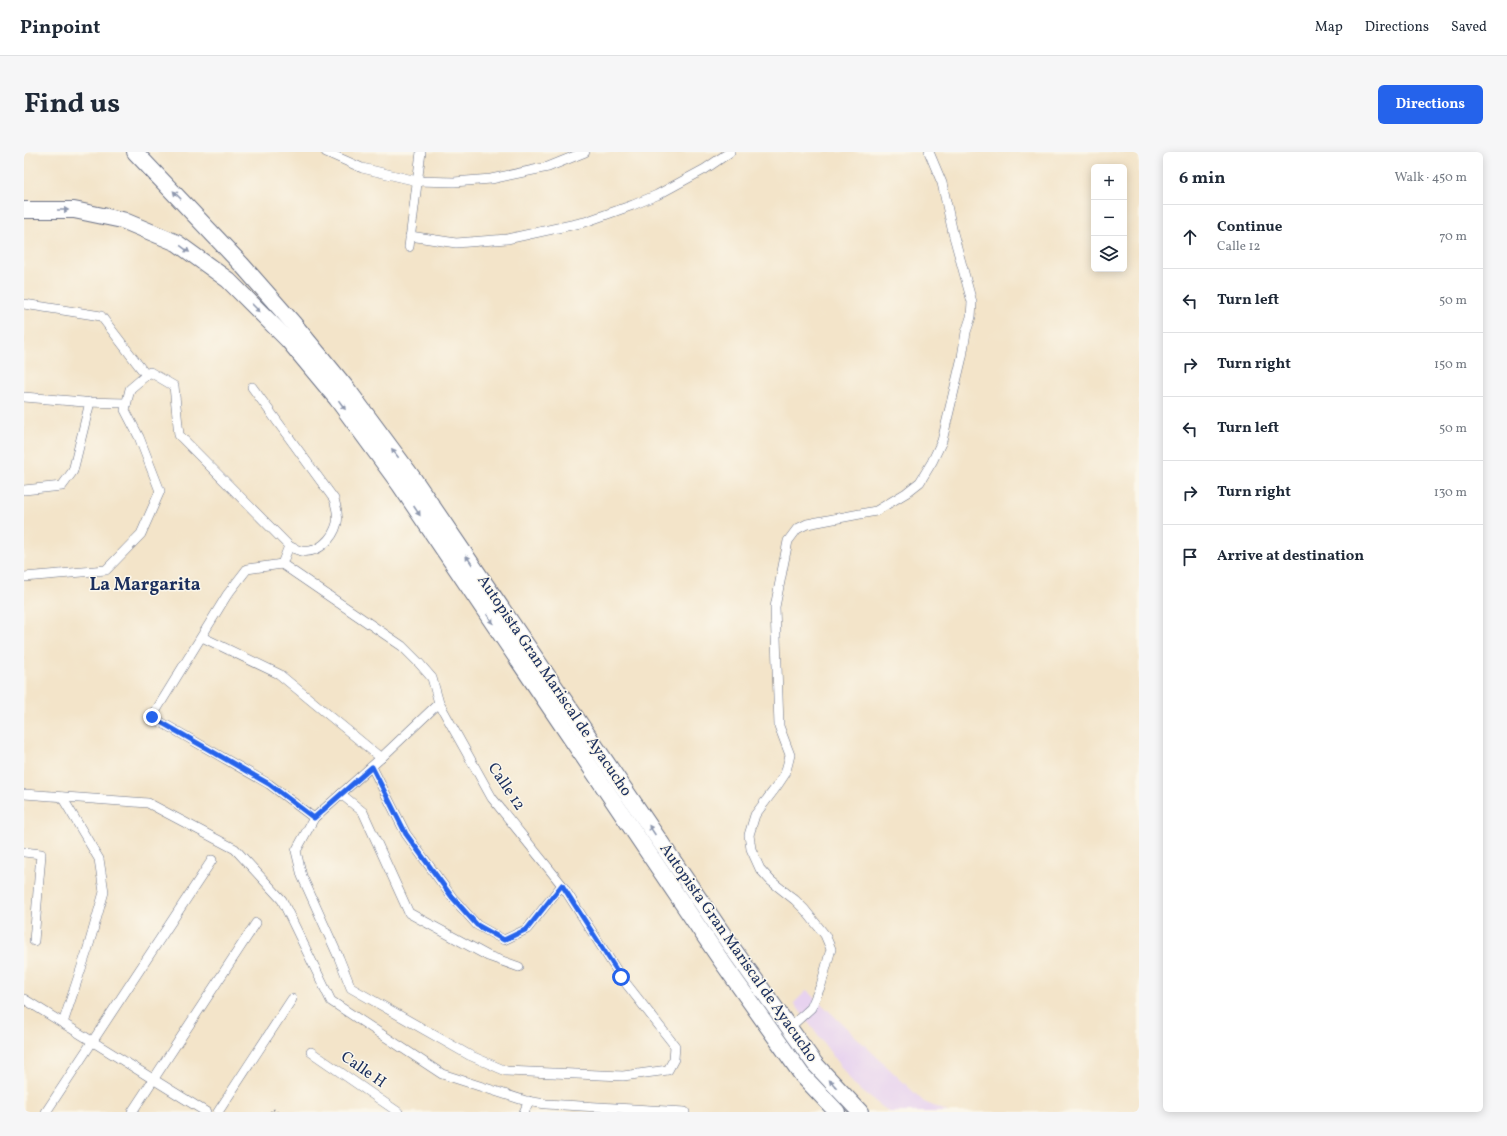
<!DOCTYPE html>
<meta charset="utf-8">
<style>
body{margin:0;font-family:Vollkorn,serif;background:#f6f6f7;color:#1f2937}
.controls{position:absolute;right:12px;top:12px;display:grid;overflow:hidden;border-radius:6px;box-shadow:0 2px 10px #0003}
.controls button{width:36px;height:36px;display:grid;place-items:center;padding:0;border:0;border-bottom:1px solid #e0e1e3;background:#fff;color:#1f2937;font:20px sans-serif}
.stop{position:absolute;width:12px;height:12px;margin:-9px;border:3px solid #2563eb;border-radius:50%;background:#fff}
.stop.end{background:#2563eb;border-color:#fff;box-shadow:0 1px 4px #0008}
.list{margin:0;padding:0;list-style:none}
h2{display:flex;justify-content:space-between;align-items:center;height:52px;margin:0;padding:0 16px;font-size:17px}
h2 small{font-size:13px;font-weight:400;color:#747a83}
.list li{display:grid;grid-template-columns:26px 1fr auto;gap:12px;align-items:center;box-sizing:border-box;height:64px;padding:0 16px;border-top:1px solid #e0e1e3}
.list b{display:block;font-size:15px;white-space:nowrap}
.list p{margin:0;font-size:13px;white-space:nowrap;color:#747a83}
.list em{font-size:13px;font-style:normal;color:#747a83}
.icon{flex:none;width:22px;height:22px;fill:none;stroke:currentColor;stroke-width:2;stroke-linecap:round;stroke-linejoin:round}
.map{position:relative;flex:none;width:1115px;height:960px;overflow:hidden;border-radius:6px}
header{display:flex;align-items:center;gap:24px;box-sizing:border-box;height:56px;padding:0 20px;background:#fff;border-bottom:1px solid #e0e1e3}
header strong{font-size:19px}
nav{display:flex;gap:22px;margin-inline-start:auto;font-size:14px}
.intro{display:flex;align-items:center;justify-content:space-between;box-sizing:border-box;height:96px;padding:0 24px}
h1{margin:0;font-size:28px}
.button{padding:10px 18px;border-radius:6px;background:#2563eb;color:#fff;font-size:14px;font-weight:700}
main{display:flex;gap:24px;padding:0 24px}
aside{flex:1;background:#fff;border-radius:6px;box-shadow:0 2px 10px #0003}
.map>svg:first-child{display:block}
</style>
<header>
<strong>Pinpoint</strong>
<nav><a>Map</a><a>Directions</a><a>Saved</a></nav>
</header>
<div class="intro"><h1>Find us</h1><a class="button">Directions</a></div>
<main>
<div class="map">
<svg width="1115" height="960" viewBox="0 0 1115 960">
<rect width="100%" height="100%" fill="#fbf7ec"/>
<filter id="ink" filterUnits="userSpaceOnUse"><feTurbulence type="fractalNoise" baseFrequency=".025" numOctaves="2"/><feDisplacementMap in="SourceGraphic" scale="8" xChannelSelector="R" yChannelSelector="G"/><feConvolveMatrix kernelMatrix="1 2 1 2 8 2 1 2 1" color-interpolation-filters="sRGB"/></filter>
<filter id="wash" filterUnits="userSpaceOnUse"><feTurbulence type="fractalNoise" baseFrequency=".012" numOctaves="4" result="noise"/><feDisplacementMap in="SourceGraphic" scale="16" xChannelSelector="R" yChannelSelector="G"/><feGaussianBlur stdDeviation="0.9" result="paint"/><feColorMatrix in="noise" values="0 0 0 0 0 0 0 0 0 0 0 0 0 0 0 0 0 1.4 0 .05"/><feComposite in="paint" operator="in"/></filter>
<g filter="url(#wash)">
<rect width="100%" height="100%" fill="#f3e4c9"/>
<path fill="#e7d2ef" d="M 783,838 L 900,950 L 924,960 L 865,960 L 831,934 L 770,851 Z"/>
</g>
<g filter="url(#ink)">
<g fill="none" stroke-linecap="round" stroke-linejoin="round">
<defs>
<g id="street">
<path d="M 302,0 L 338,16 L 393,29 L 430,30 L 467,27 L 524,15 L 561,0"/>
<path d="M 386,84 L 432,91 L 483,87 L 561,70 L 609,53 L 633,43 L 681,17 L 706,0"/>
<path d="M 385,95 L 397,0"/>
<path d="M 0,152 L 77,164 L 122,223"/>
<path d="M 228,235 L 310,347 C 312,354 315,363 313,371 C 309,387 294,402 277,399 C 273,398 269,396 265,394"/>
<path d="M 0,245 L 60,250 L 102,251"/>
<path d="M 0,338 L 38,334 L 49,319 L 66,250"/>
<path d="M 258,412 L 378,494 L 395,511 L 408,526 L 415,551 L 468,646 L 538,733 L 597,825 L 651,894 L 650,907 L 644,918 L 599,924 L 482,919 L 445,903 L 327,836 L 315,806 L 278,724 L 272,699 L 290,666 L 357,606 L 415,551"/>
<path d="M 258,412 L 223,417 L 203,443 L 128,565 L 245,632 L 290,666"/>
<path d="M 0,425 L 82,418 L 117,382 L 136,339 L 115,285 L 101,258 L 106,237 L 126,220 L 150,234 L 155,283 L 265,394 L 258,412"/>
<path d="M 178,485 L 255,522 L 357,606"/>
<path d="M 348,615 L 382,682 L 428,745 L 453,773 L 480,788 L 503,777 L 538,733"/>
<path d="M 0,642 L 124,651 L 211,697 L 258,748 L 307,849 L 418,922 L 502,949 L 522,952 L 661,960"/>
<path d="M 317,642 L 339,660 L 385,761 L 464,804 L 495,815"/>
<path d="M 38,645 L 75,707 L 80,740 L 64,796 L 39,871"/>
<path d="M 0,700 L 17,702 L 10,789"/>
<path d="M 0,847 L 182,960"/>
<path d="M 765,876 L 787,856 L 797,833 L 807,797 L 801,783 L 781,758 L 771,748 L 747,729 L 736,717 L 727,697 L 725,683 L 731,663 L 753,634 L 761,622 L 764,611 L 766,603 L 755,574 L 751,455 L 764,389 L 773,377 L 783,372 L 852,359 L 882,341 L 896,330 L 908,310 L 918,289 L 938,205 L 942,180 L 947,165 L 948,150 L 929,81 L 918,31 L 905,0"/>
<path d="M 287,900 L 374,960"/>
<path d="M 22,960 L 188,708"/>
<path d="M 108,960 L 232,771"/>
<path d="M 194,960 L 268,847"/>
<path d="M 500,960 L 505,949"/>
</g>
<g id="highway">
<path d="M 111,0 L 218,113 L 269,171 L 324,238 L 389,326 L 707,794 L 791,912 L 836,960"/>
<path d="M 0,58 L 50,58 L 98,68 L 153,91 L 204,128 L 264,188 L 313,247 L 376,333 L 694,804 L 778,923 L 813,960"/>
</g>
</defs>
<use href="#street" stroke="#676e83" stroke-width="10"/>
<use href="#highway" stroke="#676e83" stroke-width="18"/>
<path stroke="#676e83" stroke-width="2" stroke-dasharray="1 3" stroke-linecap="butt" d="M 247,960 L 249,957 L 253,960"/>
<use href="#street" stroke="#fff" stroke-width="9"/>
<use href="#highway" stroke="#fff" stroke-width="16"/>
</g>
<defs><path id="oneway-solid" d="M-6-.8H1V-3.2L6.5 0L1 3.2V.8H-6Z"/></defs>
<g fill="#8d97ae">
<use href="#oneway-solid" transform="translate(153 43) rotate(-134)"/>
<use href="#oneway-solid" transform="translate(39 58)"/>
<use href="#oneway-solid" transform="translate(161 97) rotate(36)"/>
<use href="#oneway-solid" transform="translate(232 156) rotate(45)"/>
<use href="#oneway-solid" transform="translate(318 253) rotate(54)"/>
<use href="#oneway-solid" transform="translate(371 301) rotate(-127)"/>
<use href="#oneway-solid" transform="translate(393 359) rotate(56)"/>
<use href="#oneway-solid" transform="translate(445 408) rotate(-124)"/>
<use href="#oneway-solid" transform="translate(466 467) rotate(56)"/>
<use href="#oneway-solid" transform="translate(628 678) rotate(-124)"/>
<use href="#oneway-solid" transform="translate(809 932) rotate(-133)"/>
</g>
</g>
<g fill="none" stroke-linecap="round" stroke-linejoin="round" filter="url(#ink)">
<path stroke="#2563eb" stroke-width="5" d="M 128,565 L 245,632 L 290,666 L 348,615 L 382,682 L 428,745 L 453,773 L 480,788 L 503,777 L 538,733 L 597,825"/>
</g>
<g text-anchor="middle" dominant-baseline="central" stroke-width="3" stroke-linejoin="round" paint-order="stroke">
<g font-size="16" fill="#1b2f5e" stroke="#fbf7ec">
<text transform="translate(530 534) rotate(56)">Autopista Gran Mariscal de Ayacucho</text>
<text transform="translate(482 635) rotate(56)">Calle 12</text>
<text transform="translate(714 801) rotate(55)">Autopista Gran Mariscal de Ayacucho</text>
<text transform="translate(339 918) rotate(35)">Calle H</text>
</g>
<g font-size="18" font-weight="bold" fill="#1b2f5e" stroke="#fbf7ec">
<text x="121" y="433">La Margarita</text>
</g>
</g>
</svg>
<div class="controls">
<button>+</button>
<button>−</button>
<button><svg class="icon" aria-label="layers" viewBox="0 0 24 24"><path d="M12 4l9 5-9 5-9-5zM3 14l9 5 9-5"/></svg></button>
</div>
<div class="stop" style="left:597px;top:825px"></div>
<div class="stop end" style="left:128px;top:565px"></div>
</div>
<aside>
<h2>6 min<small>Walk · 450 m</small></h2>
<ul class="list">
<li><svg class="icon" aria-label="ahead" viewBox="0 0 24 24"><path d="M12 20V5M6 11l6-6 6 6"/></svg><div><b>Continue</b><p>Calle 12</p></div><em>70 m</em></li>
<li><svg class="icon" aria-label="left" viewBox="0 0 24 24"><path d="M17 20v-9H6M10 6l-5 5 5 5"/></svg><div><b>Turn left</b></div><em>50 m</em></li>
<li><svg class="icon" aria-label="right" viewBox="0 0 24 24"><path d="M7 20v-9h11M14 6l5 5-5 5"/></svg><div><b>Turn right</b></div><em>150 m</em></li>
<li><svg class="icon" aria-label="left" viewBox="0 0 24 24"><path d="M17 20v-9H6M10 6l-5 5 5 5"/></svg><div><b>Turn left</b></div><em>50 m</em></li>
<li><svg class="icon" aria-label="right" viewBox="0 0 24 24"><path d="M7 20v-9h11M14 6l5 5-5 5"/></svg><div><b>Turn right</b></div><em>130 m</em></li>
<li><svg class="icon" aria-label="arrive" viewBox="0 0 24 24"><path d="M6 21V4h12l-3 4 3 4H6"/></svg><div><b>Arrive at destination</b></div></li>
</ul>
</aside>
</main>
